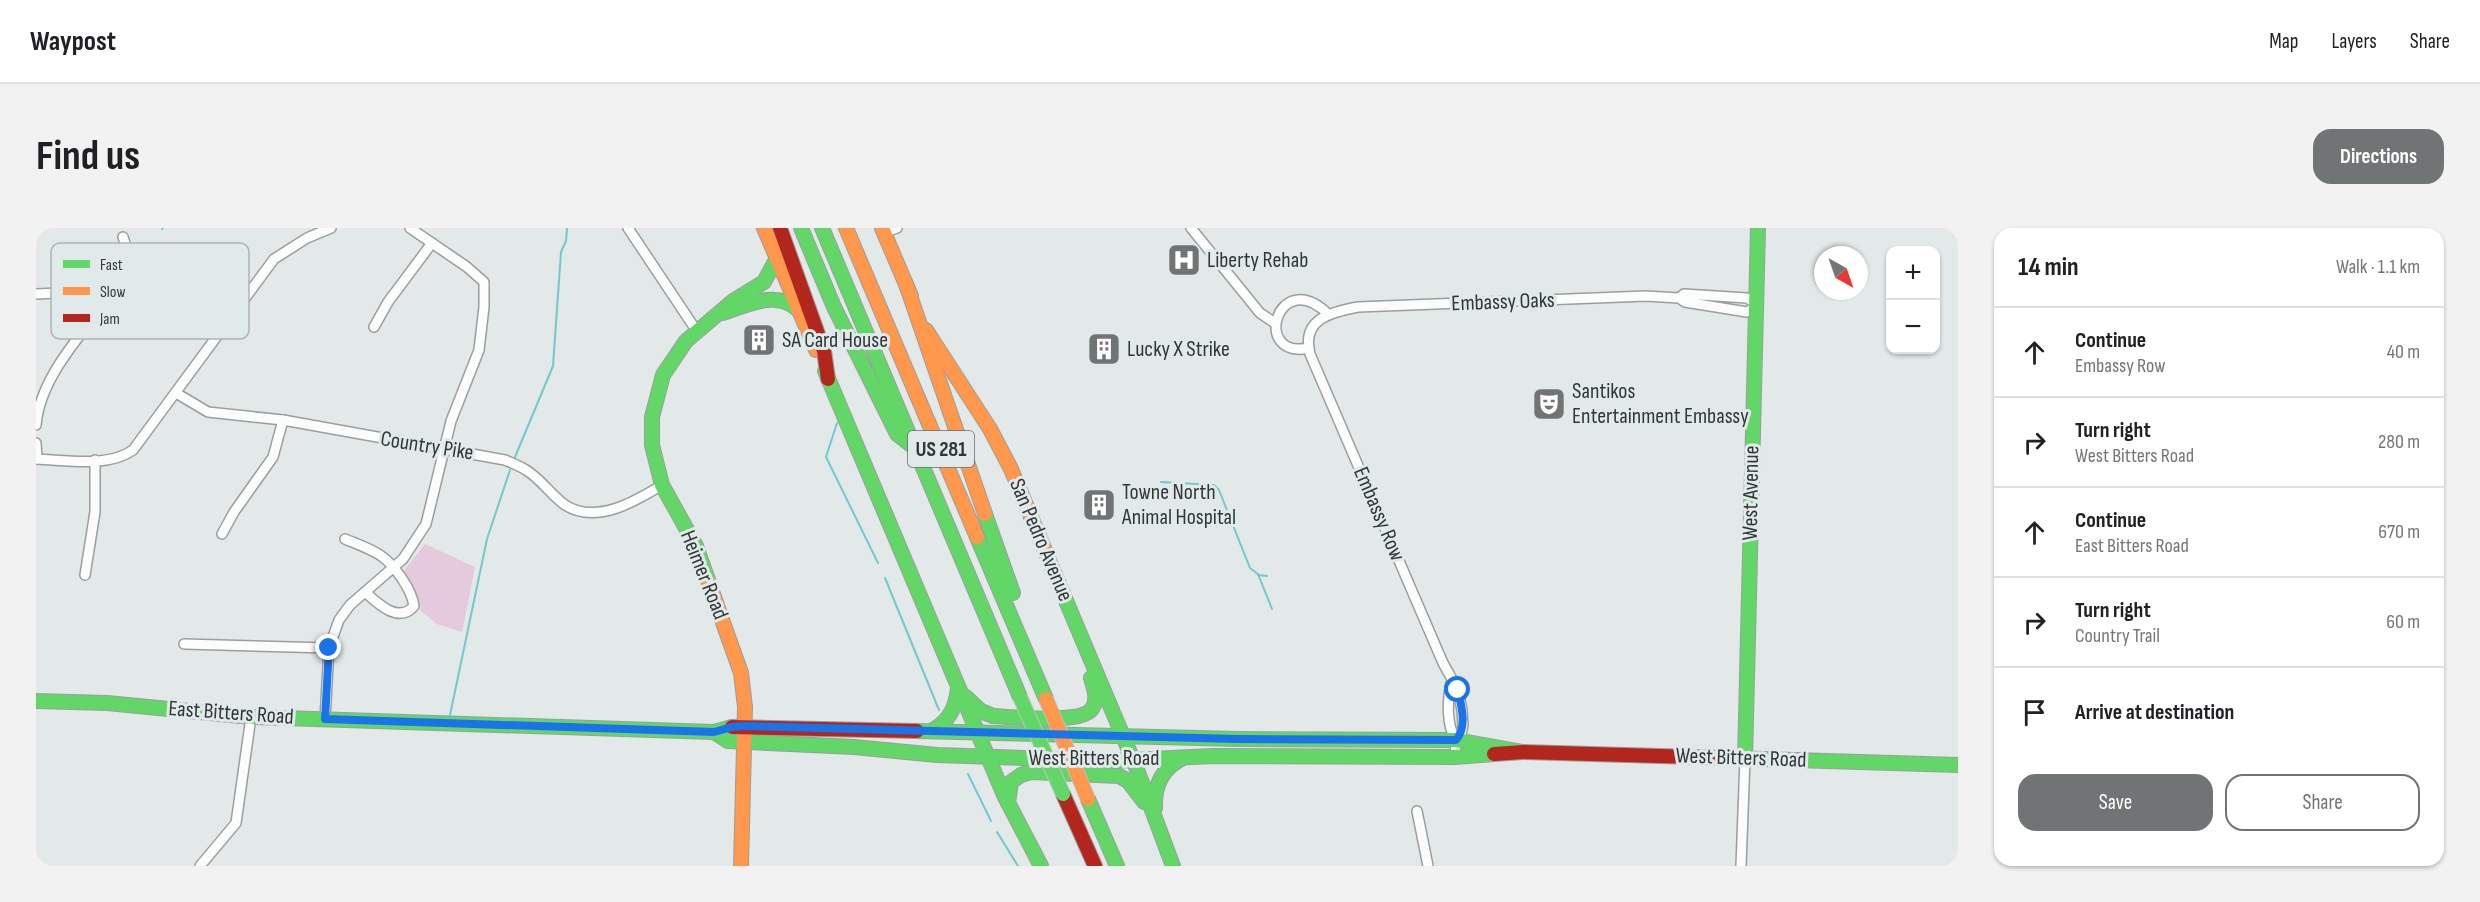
<!DOCTYPE html>
<meta charset="utf-8">
<style>
body{margin:0;font-family:"Sofia Sans Condensed",sans-serif;background:#f2f2f2;color:#202124}
.controls{position:absolute;right:18px;top:18px;display:grid;overflow:hidden;border-radius:12px;box-shadow:0 2px 4px #0004}
.controls button{width:54px;height:54px;display:grid;place-items:center;padding:0;border:0;border-bottom:2px solid #e0e0e0;background:#fff;color:#202124;font:30px sans-serif}
.compass{position:absolute;left:1778px;top:18px;width:54px;height:54px;border-radius:50%;background:#fff;box-shadow:0 2px 4px #0004;rotate:140deg}
.stop{position:absolute;width:18px;height:18px;margin:-14px;border:4px solid #1a73e8;border-radius:50%;background:#fff}
.stop.end{background:#1a73e8;border-color:#fff;box-shadow:0 2px 6px #0008}
.list{margin:0;padding:0;list-style:none}
h2{display:flex;justify-content:space-between;align-items:center;height:78px;margin:0;padding:0 24px;font-size:26px}
h2 small{font-size:20px;font-weight:400;color:#757577}
.list li{display:grid;grid-template-columns:39px 1fr auto;gap:18px;align-items:center;box-sizing:border-box;height:90px;padding:0 24px;border-top:2px solid #e0e0e0}
.list b{display:block;font-size:22px;white-space:nowrap}
.list p{margin:0;font-size:20px;white-space:nowrap;color:#757577}
.list em{font-size:20px;font-style:normal;color:#757577}
.actions{display:flex;gap:12px;padding:18px 24px}
.actions a{flex:1;padding:14px 0;border:2px solid #717474;border-radius:18px;text-align:center;font-size:21px;color:#717474}
.actions .main{background:#717474;color:#fff}
.icon{flex:none;width:33px;height:33px;fill:none;stroke:currentColor;stroke-width:2;stroke-linecap:round;stroke-linejoin:round}
.map{position:relative;flex:none;width:1922px;height:638px;overflow:hidden;border-radius:18px}
header{display:flex;align-items:center;gap:36px;box-sizing:border-box;height:84px;padding:0 30px;background:#fff;border-bottom:2px solid #e0e0e0}
header strong{font-size:28px}
nav{display:flex;gap:33px;margin-inline-start:auto;font-size:21px}
.intro{display:flex;align-items:center;justify-content:space-between;box-sizing:border-box;height:144px;padding:0 36px}
h1{margin:0;font-size:42px}
.button{padding:15px 27px;border-radius:18px;background:#717474;color:#fff;font-size:21px;font-weight:700}
main{display:flex;gap:36px;padding:0 36px}
aside{flex:1;background:#fff;border-radius:18px;box-shadow:0 2px 4px #0004}
.map>svg:first-child{display:block}
</style>
<header>
<strong>Waypost</strong>
<nav><a>Map</a><a>Layers</a><a>Share</a></nav>
</header>
<div class="intro"><h1>Find us</h1><a class="button">Directions</a></div>
<main>
<div class="map">
<svg width="1922" height="638" viewBox="0 0 1922 638">
<rect width="100%" height="100%" fill="#e3e8e8"/>
<path fill="#e4cadc" d="M 389,316 L 439,339 L 426,404 L 401,396 L 385,383 L 384,376 L 367,344 Z"/>
<g fill="none" stroke-linecap="round" stroke-linejoin="round">
<g stroke="#72c9cd" stroke-width="2">
<path d="M 126,1 L 127,0"/>
<path d="M 801,195 L 790,229 L 842,335"/>
<path d="M 479,229 L 517,138 L 525,24 L 530,13 L 531,0"/>
<path d="M 1125,254 L 1178,257 L 1183,262 L 1214,340 L 1222,346 L 1236,381"/>
<path d="M 1222,347 L 1231,348"/>
<path d="M 849,350 L 903,482"/>
<path d="M 414,487 L 451,311 L 474,242"/>
<path d="M 932,546 L 955,593"/>
<path d="M 961,604 L 982,638"/>
</g>
<defs>
<g id="street">
<path d="M 592,0 L 660,102"/>
<path d="M 1155,0 L 1224,85 L 1239,95"/>
<path d="M 848,5 L 861,0"/>
<path d="M 0,66 L 43,64 L 69,76"/>
<path d="M 338,99 L 352,74 L 396,15"/>
<path d="M 1273,120 C 1215,132 1241,37 1292,86"/>
<path d="M 140,165 L 172,184 L 247,192 L 469,232 C 476,235 484,238 490,242 C 505,251 515,267 529,277 C 560,297 600,273 626,257"/>
<path d="M 0,197 C 5,140 62,91 91,44 C 95,32 91,21 87,9"/>
<path d="M 0,215 L 1,231"/>
<path d="M 0,231 C 30,232 72,240 97,222 L 238,31 L 271,10 L 295,0"/>
<path d="M 186,306 L 198,284 L 237,229 L 247,192"/>
<path d="M 309,311 C 321,316 333,320 344,327 C 358,336 376,362 378,378 C 363,396 342,376 329,364"/>
<path d="M 49,347 L 59,284 L 59,232"/>
<path d="M 148,416 L 293,420"/>
<path d="M 1416,452 C 1411,469 1410,498 1420,512"/>
<path d="M 289,491 L 293,420 L 303,392 L 314,377 L 367,331 L 390,296 L 415,193 L 443,122 L 448,79 L 448,54 L 431,39 L 374,0"/>
<path d="M 1419,529 L 1420,512 L 1425,506 L 1427,497 L 1426,482 L 1422,462 L 1407,435 L 1274,126 C 1265,91 1295,84 1322,79 L 1610,68 L 1643,70 L 1649,74 L 1711,84 L 1722,77 L 1711,70 L 1648,66 L 1643,70"/>
<path d="M 1381,583 L 1392,638"/>
<path d="M 164,638 L 200,595 L 215,489"/>
<path d="M 1705,638 L 1709,531"/>
</g>
<g id="fast">
<path d="M 765,0 L 798,79 L 861,206 L 875,217"/>
<path d="M 786,0 L 984,469"/>
<path d="M 687,85 C 711,77 740,62 761,81"/>
<path d="M 789,143 L 968,567 L 1005,638"/>
<path d="M 949,286 L 977,365"/>
<path d="M 941,309 L 1010,471"/>
<path d="M 1020,349 L 1100,539 L 1137,638"/>
<path d="M 673,355 L 660,318 L 626,257 L 616,217 L 616,189 L 627,147 L 650,113 L 697,73 L 728,54 L 741,30"/>
<path d="M 930,469 L 945,483 L 957,488 C 977,489 1042,496 1055,482 C 1063,473 1058,460 1055,450"/>
<path d="M 0,473 L 71,475 L 215,489 L 678,504 L 696,499"/>
<path d="M 897,502 C 914,492 920,479 922,460"/>
<path d="M 881,503 L 1201,511 L 1420,512 L 1487,524"/>
<path d="M 678,504 L 692,513 L 818,519 L 901,527 L 1076,533 L 1176,528 L 1419,529 L 1458,526"/>
<path d="M 1692,530 L 1922,537"/>
<path d="M 1709,531 L 1722,0"/>
<path d="M 1052,571 L 1081,638"/>
<path d="M 972,575 L 975,554 L 985,547 L 995,544 L 1083,548 L 1092,553 L 1108,574"/>
<path d="M 1119,580 C 1118,558 1126,540 1147,530"/>
</g>
<g id="slow">
<path d="M 728,0 L 780,122"/>
<path d="M 810,0 L 941,309"/>
<path d="M 846,0 L 875,68"/>
<path d="M 871,59 L 949,286"/>
<path d="M 890,102 L 954,201 L 975,241 L 1020,349"/>
<path d="M 673,355 L 705,445 L 709,479 L 705,638"/>
</g>
<g id="jam">
<path d="M 744,0 L 788,123 L 792,151"/>
<path d="M 696,499 L 881,503"/>
<path d="M 1458,526 L 1487,524 L 1692,530"/>
<path d="M 1027,566 L 1059,638"/>
</g>
</defs>
<use href="#street" stroke="#9a9e9e" stroke-width="12"/>
<use href="#fast" stroke="#9a9e9e" stroke-width="16"/>
<use href="#slow" stroke="#9a9e9e" stroke-width="16"/>
<use href="#jam" stroke="#9a9e9e" stroke-width="16"/>
<use href="#street" stroke="#fbfcfc" stroke-width="9"/>
<use href="#fast" stroke="#63d668" stroke-width="14"/>
<use href="#slow" stroke="#ff974d" stroke-width="14"/>
<use href="#jam" stroke="#b3261e" stroke-width="14"/>
<defs>
<path id="fast-bridge" d="M 984,469 L 1027,566"/>
<path id="slow-bridge" d="M 1010,471 L 1052,571"/>
</defs>
<use href="#fast-bridge" stroke="#c0c3c3" stroke-width="16" stroke-linecap="butt"/>
<use href="#slow-bridge" stroke="#c0c3c3" stroke-width="16" stroke-linecap="butt"/>
<use href="#fast-bridge" stroke="#63d668" stroke-width="14"/>
<use href="#slow-bridge" stroke="#ff974d" stroke-width="14"/>
</g>
<g fill="none" stroke-linecap="round" stroke-linejoin="round">
<path stroke="#1a73e8" stroke-width="8" d="M 293,420 L 289,491 L 678,504 L 696,499 L 708,498 L 1201,511 L 1420,512 C 1432,498 1425,478 1422,462"/>
</g>
<defs>
<symbol id="hospital-square" viewBox="-11 -11 22 22"><rect x="-9" y="-9" width="18" height="18" rx="4" fill="#717474" stroke="#e1eaea"/><path d="M-5-5h3v3.5h4V-5h3V5h-3V1.5h-4V5h-3Z" fill="#fff"/></symbol>
<symbol id="building-square" viewBox="-11 -11 22 22"><rect x="-9" y="-9" width="18" height="18" rx="4" fill="#717474" stroke="#e1eaea"/><path d="M-4-6H4V6H1V3H-1V6H-4ZM-2.5-4.3h1.7v1.8h-1.7ZM.8-4.3h1.7v1.8H.8ZM-2.5-1h1.7V.8h-1.7ZM.8-1h1.7V.8H.8Z" fill="#fff"/></symbol>
<symbol id="theatre-square" viewBox="-11 -11 22 22"><rect x="-9" y="-9" width="18" height="18" rx="4" fill="#717474" stroke="#e1eaea"/><path d="M-5-5.5Q0-4 5-5.5V0Q5 5 0 6Q-5 5-5 0ZM-3.3-2.5H-1v1.5H-3.3ZM1-2.5H3.3v1.5H1ZM-2.8 1Q0 5.5 2.8 1Z" fill="#fff"/></symbol>
</defs>
<g fill-rule="evenodd">
<use href="#hospital-square" x="1129" y="13" width="38" height="38"/>
<use href="#building-square" x="704" y="93" width="38" height="38"/>
<use href="#building-square" x="1049" y="102" width="38" height="38"/>
<use href="#theatre-square" x="1494" y="157" width="38" height="38"/>
<use href="#building-square" x="1044" y="258" width="38" height="38"/>
</g>
<g text-anchor="middle" dominant-baseline="central" stroke-width="6" stroke-linejoin="round" paint-order="stroke">
<rect fill="#e1eaea" stroke="#676c6c" stroke-width="1.5" x="872" y="203" width="66" height="36" rx="4.5"/>
<g font-size="21" font-weight="bold" fill="#333636">
<text x="905" y="221">US 281</text>
</g>
<g font-size="22" fill="#333636" stroke="#e1eaea" text-anchor="start">
<text x="1171" y="32">Liberty Rehab</text>
<text x="746" y="112">SA Card House</text>
<text x="1091" y="121">Lucky X Strike</text>
<text x="1536" y="163">Santikos<tspan x="1536" dy="25">Entertainment Embassy</tspan></text>
<text x="1086" y="264">Towne North<tspan x="1086" dy="25">Animal Hospital</tspan></text>
</g>
<g font-size="22" fill="#333636" stroke="#e1eaea">
<text transform="translate(1467 74) rotate(-2)">Embassy Oaks</text>
<text transform="translate(391 218) rotate(9)">Country Pike</text>
<text transform="translate(1715 265) rotate(-89)">West Avenue</text>
<text transform="translate(1343 286) rotate(67)">Embassy Row</text>
<text transform="translate(1005 312) rotate(67)">San Pedro Avenue</text>
<text transform="translate(668 347) rotate(68)">Heimer Road</text>
<text transform="translate(195 485) rotate(4)">East Bitters Road</text>
<text x="1058" y="530">West Bitters Road</text>
<text transform="translate(1705 530) rotate(2)">West Bitters Road</text>
</g>
</g>
<rect x="15" y="15" width="198" height="96" rx="9" fill="#e1eaea" stroke="#adb4b4" stroke-width="1.5"/>
<rect x="27" y="32" width="27" height="8" fill="#63d668"/>
<rect x="27" y="59" width="27" height="8" fill="#ff974d"/>
<rect x="27" y="86" width="27" height="8" fill="#b3261e"/>
<g font-size="16" fill="#333636">
<text x="64" y="42">Fast</text>
<text x="64" y="69">Slow</text>
<text x="64" y="96">Jam</text>
</g>
</svg>
<div class="controls">
<button>+</button>
<button>−</button>
</div>
<svg class="compass" viewBox="-18 -18 36 36"><path d="M0-13l5 13h-10z" fill="#e53935"/><path d="M0 13l5-13h-10z" fill="#757577"/></svg>
<div class="stop" style="left:1422px;top:462px"></div>
<div class="stop end" style="left:293px;top:420px"></div>
</div>
<aside>
<h2>14 min<small>Walk · 1.1 km</small></h2>
<ul class="list">
<li><svg class="icon" aria-label="ahead" viewBox="0 0 24 24"><path d="M12 20V5M6 11l6-6 6 6"/></svg><div><b>Continue</b><p>Embassy Row</p></div><em>40 m</em></li>
<li><svg class="icon" aria-label="right" viewBox="0 0 24 24"><path d="M7 20v-9h11M14 6l5 5-5 5"/></svg><div><b>Turn right</b><p>West Bitters Road</p></div><em>280 m</em></li>
<li><svg class="icon" aria-label="ahead" viewBox="0 0 24 24"><path d="M12 20V5M6 11l6-6 6 6"/></svg><div><b>Continue</b><p>East Bitters Road</p></div><em>670 m</em></li>
<li><svg class="icon" aria-label="right" viewBox="0 0 24 24"><path d="M7 20v-9h11M14 6l5 5-5 5"/></svg><div><b>Turn right</b><p>Country Trail</p></div><em>60 m</em></li>
<li><svg class="icon" aria-label="arrive" viewBox="0 0 24 24"><path d="M6 21V4h12l-3 4 3 4H6"/></svg><div><b>Arrive at destination</b></div></li>
</ul>
<div class="actions"><a class="main">Save</a><a>Share</a></div>
</aside>
</main>
